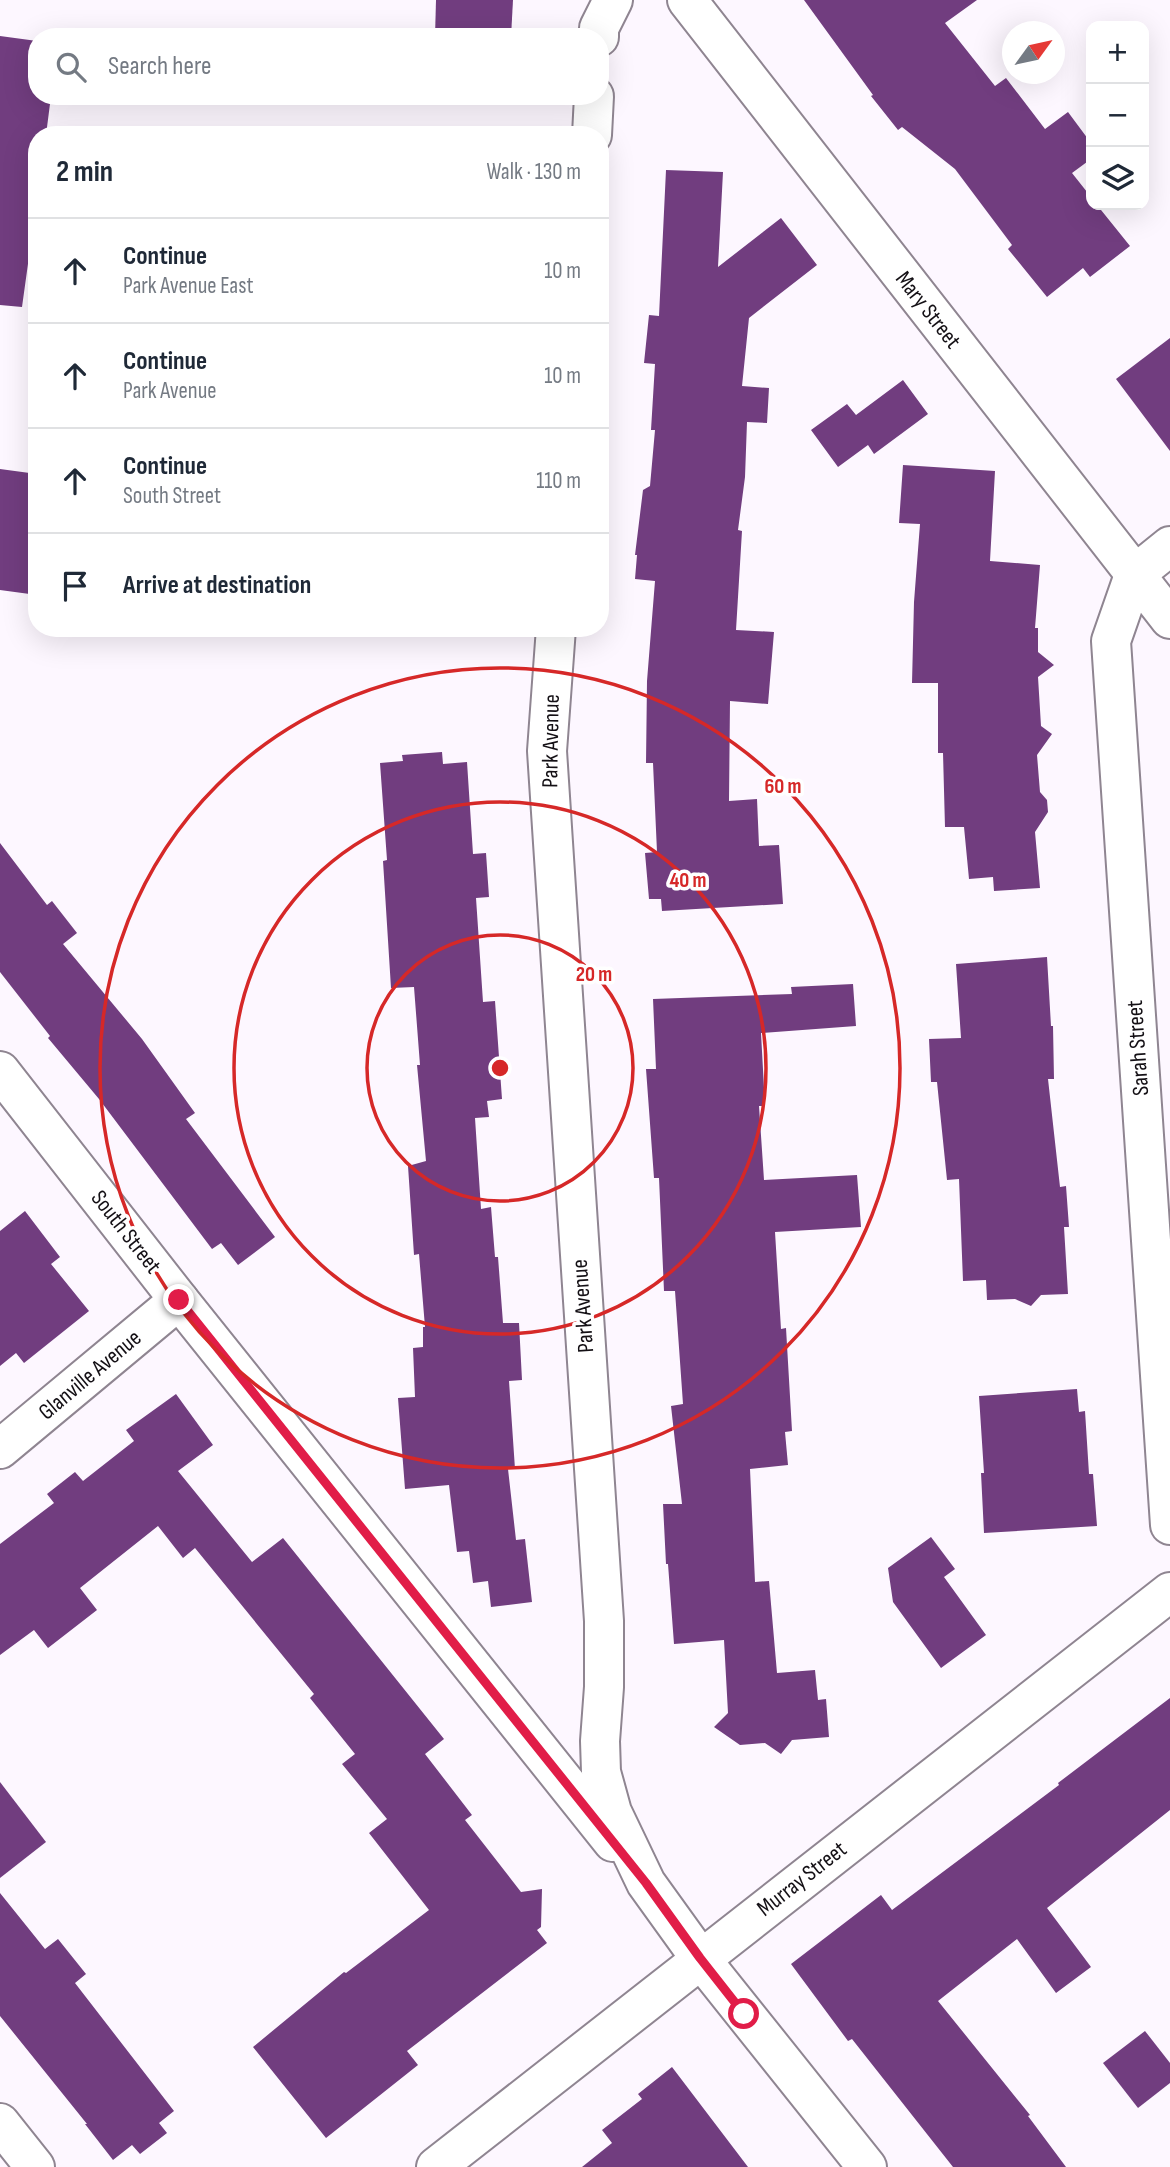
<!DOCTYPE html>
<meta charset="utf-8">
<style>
body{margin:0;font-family:"Sofia Sans Condensed",sans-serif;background:#f2f2f3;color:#1f2937}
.controls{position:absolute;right:21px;top:21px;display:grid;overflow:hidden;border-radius:14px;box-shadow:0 7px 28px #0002}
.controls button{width:63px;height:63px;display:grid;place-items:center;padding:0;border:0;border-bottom:2px solid #e0e1e3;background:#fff;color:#1f2937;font:35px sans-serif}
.compass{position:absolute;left:1002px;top:21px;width:63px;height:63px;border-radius:50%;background:#fff;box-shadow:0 7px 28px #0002;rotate:57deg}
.stop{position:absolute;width:21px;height:21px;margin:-16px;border:5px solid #e11d48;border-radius:50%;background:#fff}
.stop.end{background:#e11d48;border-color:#fff;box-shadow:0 2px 7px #0008}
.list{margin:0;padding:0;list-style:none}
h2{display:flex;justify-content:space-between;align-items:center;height:91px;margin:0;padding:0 28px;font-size:30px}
h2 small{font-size:23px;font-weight:400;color:#747a83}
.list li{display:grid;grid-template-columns:46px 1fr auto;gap:21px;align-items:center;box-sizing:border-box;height:105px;padding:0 28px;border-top:2px solid #e0e1e3}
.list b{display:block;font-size:26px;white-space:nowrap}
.list p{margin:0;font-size:23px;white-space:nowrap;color:#747a83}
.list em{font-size:23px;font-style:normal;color:#747a83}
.icon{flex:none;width:38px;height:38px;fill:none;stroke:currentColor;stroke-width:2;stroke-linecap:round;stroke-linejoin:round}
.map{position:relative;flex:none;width:1170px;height:2167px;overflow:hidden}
.search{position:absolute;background:#fff;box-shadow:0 7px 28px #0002;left:28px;top:28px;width:581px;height:77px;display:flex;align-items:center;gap:18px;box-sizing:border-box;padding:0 24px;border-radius:28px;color:#747a83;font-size:26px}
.panel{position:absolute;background:#fff;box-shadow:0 7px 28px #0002;left:28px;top:126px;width:581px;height:511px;border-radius:28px}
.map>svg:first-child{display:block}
</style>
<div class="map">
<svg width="1170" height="2167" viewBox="0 0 1170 2167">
<rect width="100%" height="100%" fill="#fdf7ff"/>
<g fill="#713d7f">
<path d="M 436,0 L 513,0 L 511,37 L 435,37 Z"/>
<path d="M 804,0 L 977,0 L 945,23 L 995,86 L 1006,78 L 1045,129 L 1068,112 L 1091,143 L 1091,159 L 1072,173 L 1091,197 L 1091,205 L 1097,205 L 1130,246 L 1090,277 L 1083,268 L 1047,297 L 1008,249 L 1012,245 L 955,169 L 902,127 L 898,130 L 871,96 L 873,95 Z"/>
<path d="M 0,36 L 37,41 L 37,96 L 51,96 L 46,135 L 37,135 L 37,199 L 22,307 L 0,305 Z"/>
<path d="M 666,170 L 723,172 L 718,267 L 781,218 L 817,265 L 749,318 L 742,386 L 769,388 L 767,423 L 747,422 L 745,477 L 738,530 L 742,531 L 736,630 L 774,632 L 768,704 L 730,701 L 729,801 L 757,799 L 759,846 L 779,845 L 783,904 L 662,911 L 661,899 L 649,899 L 645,853 L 657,852 L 653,763 L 646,763 L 647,681 L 655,581 L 635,579 L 637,555 L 635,555 L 643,490 L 650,486 L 655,430 L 651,430 L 655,364 L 644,363 L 649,315 L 659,316 Z"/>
<path d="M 1170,338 L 1170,451 L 1116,379 Z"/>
<path d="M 903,380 L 928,414 L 874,454 L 868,445 L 838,467 L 811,430 L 847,404 L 856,415 Z"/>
<path d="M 903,465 L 995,471 L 990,561 L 1040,565 L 1035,628 L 1038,628 L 1038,652 L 1054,665 L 1038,677 L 1041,726 L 1052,734 L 1037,755 L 1040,792 L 1047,800 L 1048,812 L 1035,832 L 1040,888 L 994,891 L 993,877 L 969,879 L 964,827 L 945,827 L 943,753 L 938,753 L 938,683 L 912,683 L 914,602 L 920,524 L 899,523 Z"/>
<path d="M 0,469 L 37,474 L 37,595 L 0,590 Z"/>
<path d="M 442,752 L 443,764 L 467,762 L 473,854 L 486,853 L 489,897 L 476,898 L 483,1002 L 495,1001 L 502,1099 L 487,1101 L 489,1117 L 475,1118 L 481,1209 L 491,1207 L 495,1257 L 498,1257 L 503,1323 L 519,1323 L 522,1380 L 509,1381 L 515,1469 L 508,1469 L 516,1540 L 525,1539 L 532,1602 L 491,1607 L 488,1581 L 473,1583 L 469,1551 L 457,1552 L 449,1485 L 405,1489 L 398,1398 L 415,1397 L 413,1348 L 423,1347 L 423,1327 L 425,1327 L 419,1254 L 414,1255 L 408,1166 L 426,1161 L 417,1065 L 420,1065 L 414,987 L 391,988 L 383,861 L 387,860 L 380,763 L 403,761 L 402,755 Z"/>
<path d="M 0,843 L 47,905 L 52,901 L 77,933 L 63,944 L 142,1039 L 195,1113 L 186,1119 L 275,1237 L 238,1265 L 221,1243 L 212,1249 L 99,1099 L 48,1038 L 50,1036 L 0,972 Z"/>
<path d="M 1047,957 L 1051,1026 L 1053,1026 L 1054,1079 L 1048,1079 L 1060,1187 L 1066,1186 L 1069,1227 L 1064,1227 L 1068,1294 L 1041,1295 L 1031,1306 L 1015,1299 L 987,1300 L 986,1280 L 963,1281 L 959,1179 L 947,1180 L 937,1082 L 931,1082 L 929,1039 L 961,1038 L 956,964 Z"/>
<path d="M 853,984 L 856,1026 L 761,1033 L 765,1106 L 759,1106 L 764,1180 L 857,1175 L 861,1227 L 775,1232 L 781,1329 L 786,1328 L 792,1431 L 785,1432 L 788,1465 L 750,1469 L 755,1582 L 769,1581 L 777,1673 L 815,1670 L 818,1700 L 826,1699 L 829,1737 L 792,1740 L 781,1754 L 765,1743 L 740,1745 L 714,1727 L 728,1713 L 724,1640 L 674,1644 L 668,1564 L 666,1564 L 663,1504 L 682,1504 L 671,1406 L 683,1404 L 675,1291 L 664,1291 L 659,1178 L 654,1178 L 646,1069 L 656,1069 L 653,999 L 792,994 L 791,987 Z"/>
<path d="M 25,1211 L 60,1257 L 51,1264 L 89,1311 L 24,1363 L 16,1353 L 0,1366 L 0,1231 Z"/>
<path d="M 1077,1389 L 1079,1412 L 1085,1411 L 1089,1474 L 1093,1474 L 1097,1526 L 984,1533 L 981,1473 L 984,1473 L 979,1396 Z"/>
<path d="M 176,1394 L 213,1445 L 178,1471 L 252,1562 L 283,1538 L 444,1739 L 425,1754 L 472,1815 L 465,1820 L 521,1892 L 542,1889 L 541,1927 L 537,1930 L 547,1943 L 407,2051 L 418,2065 L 326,2138 L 253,2047 L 344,1972 L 346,1973 L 429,1910 L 369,1833 L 387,1819 L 342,1764 L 355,1754 L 310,1698 L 314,1694 L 195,1548 L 183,1558 L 158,1526 L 80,1588 L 97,1610 L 48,1648 L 34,1630 L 0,1655 L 0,1544 L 54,1503 L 47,1494 L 75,1472 L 83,1481 L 134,1441 L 126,1430 Z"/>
<path d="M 931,1537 L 955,1569 L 944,1577 L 986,1635 L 941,1668 L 893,1602 L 888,1568 Z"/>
<path d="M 1170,1698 L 1170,1810 L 1047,1908 L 1091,1967 L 1056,1993 L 1017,1939 L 938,2001 L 1030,2115 L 1028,2116 L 1066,2167 L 953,2167 L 852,2039 L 848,2041 L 791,1964 L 881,1895 L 892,1910 L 1059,1785 L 1058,1783 Z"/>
<path d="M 0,1782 L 46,1842 L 0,1878 Z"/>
<path d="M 0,1893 L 45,1949 L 58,1939 L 86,1974 L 75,1983 L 174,2111 L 159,2123 L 167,2133 L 140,2154 L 132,2145 L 113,2160 L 85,2124 L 87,2124 L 0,2016 Z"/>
<path d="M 1145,2031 L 1170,2063 L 1170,2083 L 1138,2108 L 1103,2063 Z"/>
<path d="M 672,2067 L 748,2167 L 582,2167 L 612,2143 L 602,2130 L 642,2099 L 638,2094 Z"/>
</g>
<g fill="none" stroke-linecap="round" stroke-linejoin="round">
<defs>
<g id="street">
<path d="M 687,0 L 1170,619"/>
<path d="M 599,37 L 599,28 L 613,0"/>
<path d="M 592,135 L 594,96"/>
<path d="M 1170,546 L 1134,575 L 1111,641 L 1170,1525"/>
<path d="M 556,628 L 547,751 L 604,1621 L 604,1687 L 600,1741 L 601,1772 L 612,1812 L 646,1883 L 700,1958 L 867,2167"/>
<path d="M 0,1071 L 179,1300 L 613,1842"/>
<path d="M 0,1449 L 179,1300"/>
<path d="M 0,2123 L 35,2167"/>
<path d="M 436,2167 L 1170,1592"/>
</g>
</defs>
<use href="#street" stroke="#8f8591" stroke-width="42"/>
<use href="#street" stroke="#fff" stroke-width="38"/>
</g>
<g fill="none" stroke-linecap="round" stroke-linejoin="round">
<path stroke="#e11d48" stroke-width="9" d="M 179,1300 L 646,1883 L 700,1958 L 744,2014"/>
</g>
<g fill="none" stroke="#d62828" stroke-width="3.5">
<circle cx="500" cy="1068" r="133"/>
<circle cx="500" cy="1068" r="266"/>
<circle cx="500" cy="1068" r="400"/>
</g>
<g text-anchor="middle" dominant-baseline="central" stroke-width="7" stroke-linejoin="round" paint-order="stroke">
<g font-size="23" fill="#141015" stroke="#fff">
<text transform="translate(928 310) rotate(52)">Mary Street</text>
<text transform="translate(551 741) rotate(-89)">Park Avenue</text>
<text transform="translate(1138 1048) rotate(-94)">Sarah Street</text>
<text transform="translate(126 1232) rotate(52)">South Street</text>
<text transform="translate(583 1306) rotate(-94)">Park Avenue</text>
<text transform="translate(90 1375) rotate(-40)">Glanville Avenue</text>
<text transform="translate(802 1879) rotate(-38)">Murray Street</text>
</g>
</g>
<circle cx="500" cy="1068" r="10" fill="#d62828" stroke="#fff" stroke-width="3.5"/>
<g font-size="21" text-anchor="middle" font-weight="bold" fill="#d62828" stroke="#fff" stroke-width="7" stroke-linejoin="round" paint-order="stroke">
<text x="783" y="793">60 m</text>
<text x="688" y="887">40 m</text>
<text x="594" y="981">20 m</text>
</g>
</svg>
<div class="controls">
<button>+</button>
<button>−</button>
<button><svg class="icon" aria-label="layers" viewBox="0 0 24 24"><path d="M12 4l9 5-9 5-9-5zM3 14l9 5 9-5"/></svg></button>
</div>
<svg class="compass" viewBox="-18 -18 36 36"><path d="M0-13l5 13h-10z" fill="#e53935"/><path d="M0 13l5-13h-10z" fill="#747a83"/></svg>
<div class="stop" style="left:744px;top:2014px"></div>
<div class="stop end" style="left:179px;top:1300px"></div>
<div class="search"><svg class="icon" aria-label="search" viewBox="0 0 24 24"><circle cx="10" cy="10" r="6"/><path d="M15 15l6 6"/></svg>Search here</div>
<section class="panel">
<h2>2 min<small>Walk · 130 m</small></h2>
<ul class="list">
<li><svg class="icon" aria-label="ahead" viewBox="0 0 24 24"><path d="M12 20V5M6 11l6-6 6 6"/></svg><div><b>Continue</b><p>Park Avenue East</p></div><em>10 m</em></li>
<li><svg class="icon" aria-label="ahead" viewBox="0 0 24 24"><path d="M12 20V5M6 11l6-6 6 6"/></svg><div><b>Continue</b><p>Park Avenue</p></div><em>10 m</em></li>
<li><svg class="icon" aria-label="ahead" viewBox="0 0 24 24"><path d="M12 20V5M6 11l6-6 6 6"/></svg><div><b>Continue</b><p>South Street</p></div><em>110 m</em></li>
<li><svg class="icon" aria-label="arrive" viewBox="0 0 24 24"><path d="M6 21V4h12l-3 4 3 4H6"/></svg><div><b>Arrive at destination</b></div></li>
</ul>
</section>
</div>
